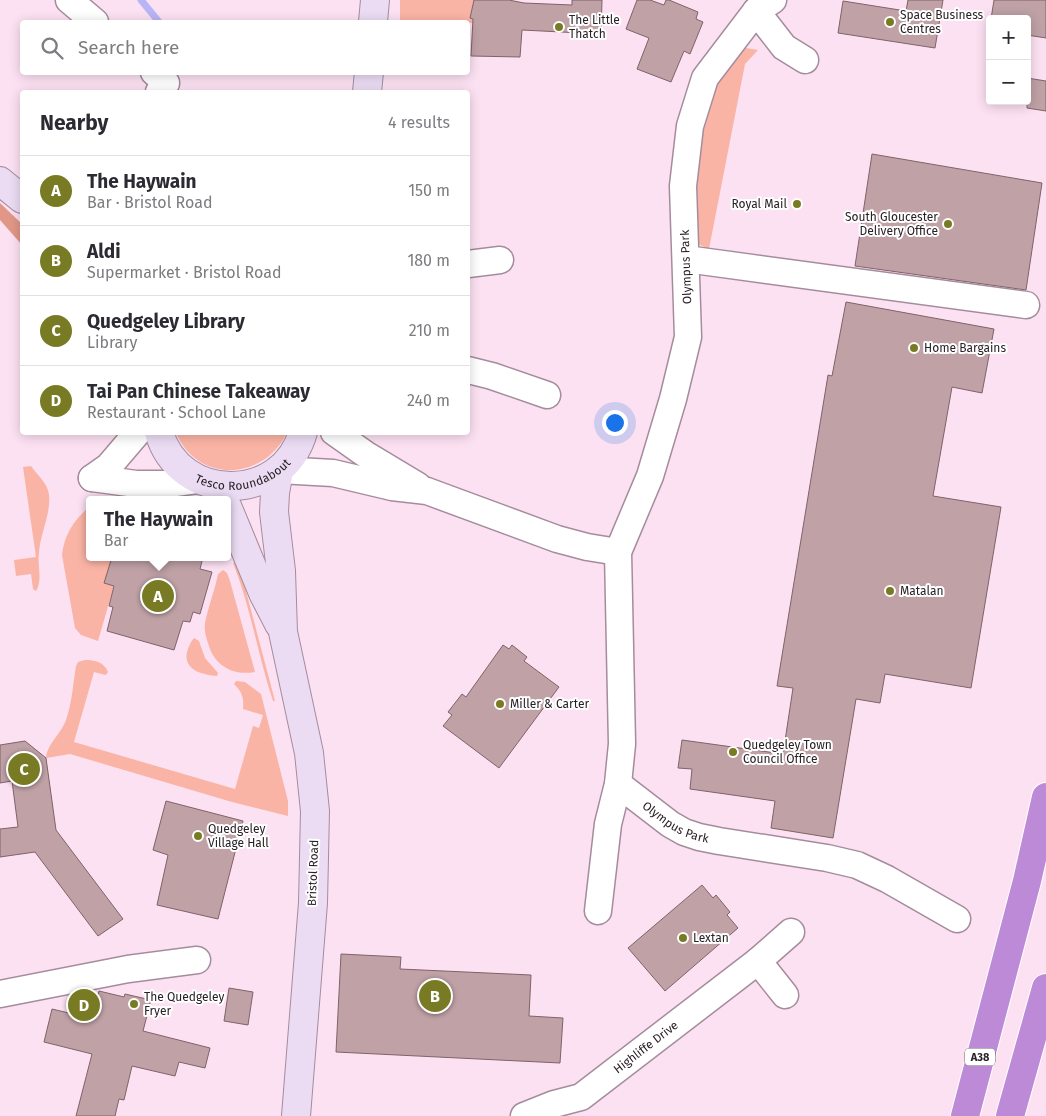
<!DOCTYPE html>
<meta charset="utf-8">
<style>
body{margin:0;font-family:"Fira Sans",sans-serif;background:#f7f7f7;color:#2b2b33}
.controls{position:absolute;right:15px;top:15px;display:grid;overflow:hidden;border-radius:5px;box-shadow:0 2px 12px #0003}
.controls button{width:45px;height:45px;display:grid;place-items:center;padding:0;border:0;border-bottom:1px solid #e1e1e2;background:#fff;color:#2b2b33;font:25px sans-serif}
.you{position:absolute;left:614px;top:422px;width:18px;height:18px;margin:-12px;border:4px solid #fff;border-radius:50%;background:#1a73e8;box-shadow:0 0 0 8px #1a73e833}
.badge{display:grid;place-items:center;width:32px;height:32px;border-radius:50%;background:#797b24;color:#fff;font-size:16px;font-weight:700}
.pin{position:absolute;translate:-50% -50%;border:2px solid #fff;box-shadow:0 1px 5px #0006}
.popup{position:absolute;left:86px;top:496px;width:145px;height:65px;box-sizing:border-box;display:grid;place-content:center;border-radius:5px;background:#fff;filter:drop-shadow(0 1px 4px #0005);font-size:16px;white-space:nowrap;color:#7c7c81}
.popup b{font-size:19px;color:#2b2b33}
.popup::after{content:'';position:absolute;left:50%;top:100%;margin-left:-10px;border:10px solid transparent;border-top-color:#fff}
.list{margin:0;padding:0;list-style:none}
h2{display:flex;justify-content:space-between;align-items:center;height:65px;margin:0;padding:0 20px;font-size:21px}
h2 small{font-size:16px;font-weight:400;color:#7c7c81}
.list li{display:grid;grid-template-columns:32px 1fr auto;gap:15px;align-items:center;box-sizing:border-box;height:70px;padding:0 20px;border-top:1px solid #e1e1e2}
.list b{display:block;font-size:19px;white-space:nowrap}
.list p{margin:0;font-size:16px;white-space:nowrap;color:#7c7c81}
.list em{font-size:16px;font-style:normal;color:#7c7c81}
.icon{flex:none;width:28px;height:28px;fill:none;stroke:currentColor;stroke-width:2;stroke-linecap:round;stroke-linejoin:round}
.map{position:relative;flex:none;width:1046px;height:1116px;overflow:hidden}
.search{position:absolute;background:#fff;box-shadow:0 2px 12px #0003;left:20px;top:20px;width:450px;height:55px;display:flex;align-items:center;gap:12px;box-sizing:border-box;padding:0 18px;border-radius:5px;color:#7c7c81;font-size:19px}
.panel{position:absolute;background:#fff;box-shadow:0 2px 12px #0003;left:20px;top:90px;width:450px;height:345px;border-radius:5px}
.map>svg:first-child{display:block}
</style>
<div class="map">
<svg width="1046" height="1116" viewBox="0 0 1046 1116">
<rect width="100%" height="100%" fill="#fce1f2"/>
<g fill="#fab4a5">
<path d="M 400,0 L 474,0 L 470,17 L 473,19 L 473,23 L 400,22 Z"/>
<path d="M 746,48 L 758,50 L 745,64 L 709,249 L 696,243 L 688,218 L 703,103 L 738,50 Z"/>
<path d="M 176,433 L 176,432 L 287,433 C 263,481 198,484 176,433 Z"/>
<path d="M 31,466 C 37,475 48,483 49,495 C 51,514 40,534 39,553 C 37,564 43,580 36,591 L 33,589 L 31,574 L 16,576 L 14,560 L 36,557 L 23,467 Z"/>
<path d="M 89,507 L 89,532 L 87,543 L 89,544 L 89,557 L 112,557 L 104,583 L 114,586 L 98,641 L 81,635 L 75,628 L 62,555 C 64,535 74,520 89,507 Z"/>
<path d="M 238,561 L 275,701 L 273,701 C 258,656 251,608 233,563 Z"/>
<path d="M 223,570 L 227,573 L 230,581 L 255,672 C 233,676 214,666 208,643 C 206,637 204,630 205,623 C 208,607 215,590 218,574 Z"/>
<path d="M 194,638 L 199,641 L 205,658 L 218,673 L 217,676 C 203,675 183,670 187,652 C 189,646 190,643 194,638 Z"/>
<path d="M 85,660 C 95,660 104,662 108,672 L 106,675 L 94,672 L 74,742 L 235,789 L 253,726 L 259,728 L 263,715 L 243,709 C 244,697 242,692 234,684 L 236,681 L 245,682 L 261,694 L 288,801 L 288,816 L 232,802 L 70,754 L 46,758 C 47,744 61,734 66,720 C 72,703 73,684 76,666 L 78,662 Z"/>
</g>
<path fill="#e09788" d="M 0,203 L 22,224 L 22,245 L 0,220 Z"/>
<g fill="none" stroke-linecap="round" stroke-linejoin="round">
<path stroke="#b9b4f5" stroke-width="7" d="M 141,0 L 159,22"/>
</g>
<g fill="#bfa1a6" stroke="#7f6368">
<path d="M 474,0 L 509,0 L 524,3 L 572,5 L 572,0 L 602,0 L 601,34 L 522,30 L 520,57 L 471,56 L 473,19 L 470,18 Z"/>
<path d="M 637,0 L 650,0 L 664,5 L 666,0 L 669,0 L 698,12 L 696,19 L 703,22 L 690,54 L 684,51 L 671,82 L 637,69 L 649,38 L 626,29 Z"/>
<path d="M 908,0 L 943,0 L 935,48 L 838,33 L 843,1 L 906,11 Z"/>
<path d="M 994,0 L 1046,0 L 1046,38 L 1027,35 L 1027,19 L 991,19 Z"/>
<path d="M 1027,78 L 1046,81 L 1046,111 L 1027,108 Z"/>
<path d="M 872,154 L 1042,183 L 1026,290 L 855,266 Z"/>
<path d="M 846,302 L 994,329 L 982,393 L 952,387 L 933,496 L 1001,507 L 971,688 L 885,674 L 880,703 L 856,699 L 833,838 L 771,828 L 775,801 L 690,789 L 692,769 L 678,768 L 682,740 L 783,754 L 793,688 L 777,686 L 828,375 L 832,376 Z"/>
<path d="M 112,557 L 203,557 L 200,569 L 212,572 L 200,614 L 193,612 L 190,622 L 183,621 L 174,650 L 107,631 L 113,607 L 109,606 L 114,586 L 104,583 Z"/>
<path d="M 503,645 L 509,649 L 512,645 L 527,657 L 524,661 L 559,687 L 499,768 L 443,726 L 452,715 L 448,712 L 462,694 L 466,697 Z"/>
<path d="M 25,741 L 46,758 L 56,830 L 123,919 L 98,936 L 35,852 L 0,857 L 0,829 L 18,827 L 12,781 L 0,783 L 0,745 Z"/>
<path d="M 166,801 L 243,821 L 218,919 L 157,905 L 168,855 L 153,850 Z"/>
<path d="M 702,885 L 713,898 L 716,895 L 730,912 L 727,915 L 738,928 L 665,991 L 628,948 Z"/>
<path d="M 341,954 L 401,957 L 400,969 L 531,975 L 529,1016 L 563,1018 L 560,1063 L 336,1052 Z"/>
<path d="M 229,988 L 253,992 L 248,1025 L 224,1021 Z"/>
<path d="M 99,991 L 124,997 L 125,994 L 151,1000 L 143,1031 L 210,1048 L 205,1068 L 179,1062 L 175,1076 L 132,1066 L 124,1100 L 119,1099 L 115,1116 L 76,1116 L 92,1054 L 44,1042 L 52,1009 L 73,1014 L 77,998 L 96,1002 Z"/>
</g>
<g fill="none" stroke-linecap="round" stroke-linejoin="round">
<defs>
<g id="street">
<path d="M 69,0 L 95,22"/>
<path d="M 756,11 L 784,47 L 805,60"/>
<path d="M 154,72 L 166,83 L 159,92"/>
<path d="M 686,259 L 1026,305"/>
<path d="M 468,264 L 500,260"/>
<path d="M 468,370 L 492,376 L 547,395"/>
<path d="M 334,432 L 368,456 L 418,486"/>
<path d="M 279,470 L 333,473 L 392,487 L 427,491 L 557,539 L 587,547 L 618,552"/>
<path d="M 92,478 L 136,484 L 170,484 L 198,480"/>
<path d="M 92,478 L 109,466 L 138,432"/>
<path id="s1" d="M 618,784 L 670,824 L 684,832 L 699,837 L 719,841 L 827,858 L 857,865 L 887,879 L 957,919"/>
<path d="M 598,911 L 608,824 L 618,784 L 622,744 L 618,552 L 650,476 L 673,399 L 688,337 L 683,186 L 690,126 L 705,78 L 756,11 L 773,0"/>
<path d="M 758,961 L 785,995"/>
<path d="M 0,994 L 128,969 L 197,960"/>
<path id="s2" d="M 524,1116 L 554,1104 L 581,1097 L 758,961 L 791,932"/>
</g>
<g id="secondary">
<path d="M 373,22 L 375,0"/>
<path d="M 367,92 L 369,72"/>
<path d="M 0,181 L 22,199"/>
<path id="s3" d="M 159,432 C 179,504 283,504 303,432"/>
<path d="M 279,470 L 275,493 L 274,512 L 281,571 L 283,632 L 309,753 L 315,811 L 313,903 L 296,1116"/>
<path d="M 227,506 L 263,593 L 279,624"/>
</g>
<g id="highway">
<path d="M 965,1116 L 1027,881 L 1046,797"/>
<path d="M 1010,1116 L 1046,988"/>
</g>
</defs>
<use href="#street" stroke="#a58c9c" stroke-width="29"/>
<use href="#secondary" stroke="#a58c9c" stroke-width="30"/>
<use href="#highway" stroke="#fff" stroke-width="30"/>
<use href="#street" stroke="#fff" stroke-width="26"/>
<use href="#secondary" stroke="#ebdcf3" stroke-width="28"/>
<use href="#highway" stroke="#bc8ad6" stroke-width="28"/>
</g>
<g fill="#797b24" stroke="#fff" stroke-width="2">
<circle cx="890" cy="22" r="5"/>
<circle cx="559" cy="27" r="5"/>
<circle cx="797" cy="204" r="5"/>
<circle cx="948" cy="224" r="5"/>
<circle cx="914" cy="348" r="5"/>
<circle cx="890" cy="591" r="5"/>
<circle cx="500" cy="704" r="5"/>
<circle cx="733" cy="752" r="5"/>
<circle cx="198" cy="836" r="5"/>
<circle cx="683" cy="938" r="5"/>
<circle cx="134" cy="1004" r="5"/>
</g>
<g text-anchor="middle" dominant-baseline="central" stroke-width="4" stroke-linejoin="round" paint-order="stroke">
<rect fill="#fff" stroke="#6a6468" stroke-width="1" x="965" y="1048.5" width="30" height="17" rx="4"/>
<g font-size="11" font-weight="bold" fill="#2a2127">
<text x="980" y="1057">A38</text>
</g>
<g font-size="12" fill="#2a2127" stroke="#fff" text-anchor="start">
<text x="900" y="15">Space Business<tspan x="900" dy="14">Centres</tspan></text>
<text x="569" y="20">The Little<tspan x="569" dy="14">Thatch</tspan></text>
<text x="787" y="204" text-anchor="end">Royal Mail</text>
<text x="938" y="217" text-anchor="end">South Gloucester<tspan x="938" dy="14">Delivery Office</tspan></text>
<text x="924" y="348">Home Bargains</text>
<text x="900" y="591">Matalan</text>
<text x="510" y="704">Miller &amp; Carter</text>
<text x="743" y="745">Quedgeley Town<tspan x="743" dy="14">Council Office</tspan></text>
<text x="208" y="829">Quedgeley<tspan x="208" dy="14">Village Hall</tspan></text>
<text x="693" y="938">Lextan</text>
<text x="144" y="997">The Quedgeley<tspan x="144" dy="14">Fryer</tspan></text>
</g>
<g font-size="12" fill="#2a2127" stroke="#fff">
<text transform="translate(686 267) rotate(-92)">Olympus Park</text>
<text stroke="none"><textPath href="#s3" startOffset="111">Tesco Roundabout</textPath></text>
<text stroke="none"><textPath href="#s1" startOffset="70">Olympus Park</textPath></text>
<text transform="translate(313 873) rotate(-88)">Bristol Road</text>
<text stroke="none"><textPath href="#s2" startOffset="142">Highliffe Drive</textPath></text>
</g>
</g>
</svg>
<div class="controls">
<button>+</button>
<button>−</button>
</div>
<div class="you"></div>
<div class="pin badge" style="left:158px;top:596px">A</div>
<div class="popup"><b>The Haywain</b>Bar</div>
<div class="pin badge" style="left:435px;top:996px">B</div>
<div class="pin badge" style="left:24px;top:769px">C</div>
<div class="pin badge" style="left:84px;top:1005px">D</div>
<div class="search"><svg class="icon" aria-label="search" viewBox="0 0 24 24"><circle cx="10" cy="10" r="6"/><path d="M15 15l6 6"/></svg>Search here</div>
<section class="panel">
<h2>Nearby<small>4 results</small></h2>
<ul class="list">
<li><span class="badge">A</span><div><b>The Haywain</b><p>Bar · Bristol Road</p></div><em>150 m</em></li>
<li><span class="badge">B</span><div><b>Aldi</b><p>Supermarket · Bristol Road</p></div><em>180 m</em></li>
<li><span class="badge">C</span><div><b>Quedgeley Library</b><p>Library</p></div><em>210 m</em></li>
<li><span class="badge">D</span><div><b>Tai Pan Chinese Takeaway</b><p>Restaurant · School Lane</p></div><em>240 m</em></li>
</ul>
</section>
</div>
